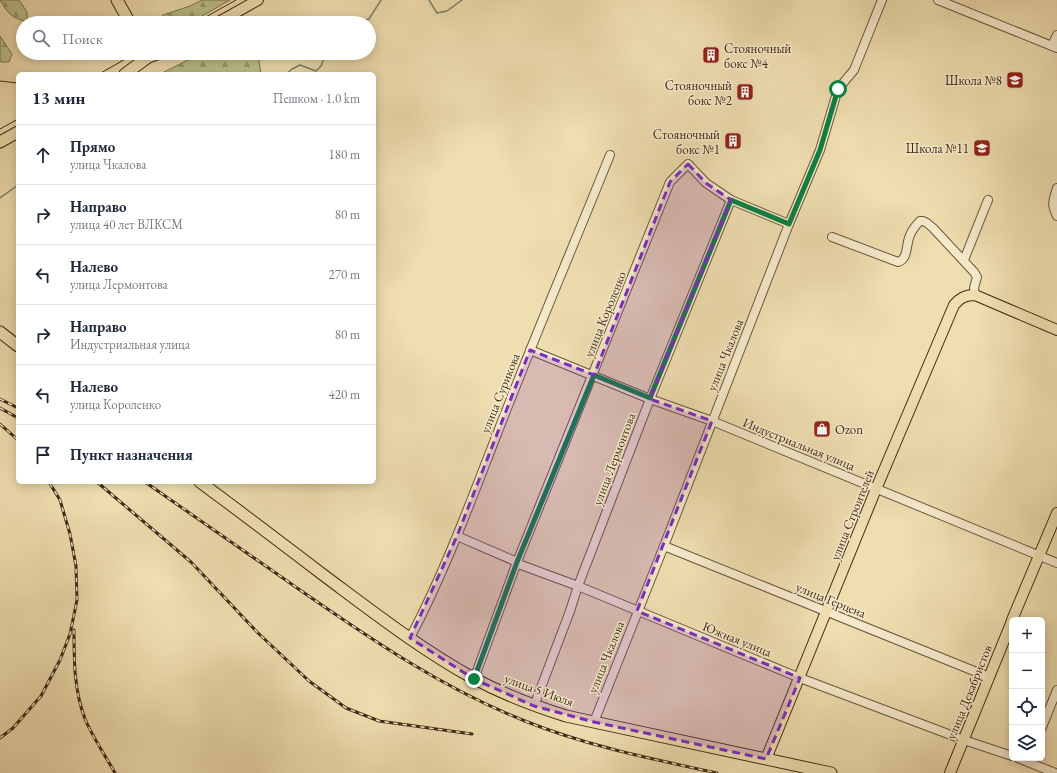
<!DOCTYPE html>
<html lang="ru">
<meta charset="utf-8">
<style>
body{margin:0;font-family:"EB Garamond",serif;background:#f6f6f7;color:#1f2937}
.controls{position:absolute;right:12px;bottom:12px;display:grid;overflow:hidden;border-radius:6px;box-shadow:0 2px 10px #0003}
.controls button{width:36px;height:36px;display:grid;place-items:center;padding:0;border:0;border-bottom:1px solid #e0e1e3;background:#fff;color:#1f2937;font:20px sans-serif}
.stop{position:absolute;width:12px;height:12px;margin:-9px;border:3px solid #0b8043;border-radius:50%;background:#fff}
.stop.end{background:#0b8043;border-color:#fff;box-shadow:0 1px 4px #0008}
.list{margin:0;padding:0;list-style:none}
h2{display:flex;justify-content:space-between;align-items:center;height:52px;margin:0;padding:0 16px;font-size:17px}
h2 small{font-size:13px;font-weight:400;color:#747a83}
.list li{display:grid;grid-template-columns:26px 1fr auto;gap:12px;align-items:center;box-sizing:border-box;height:60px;padding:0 16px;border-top:1px solid #e0e1e3}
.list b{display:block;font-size:15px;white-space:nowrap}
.list p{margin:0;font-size:13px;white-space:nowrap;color:#747a83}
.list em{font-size:13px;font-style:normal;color:#747a83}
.icon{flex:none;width:22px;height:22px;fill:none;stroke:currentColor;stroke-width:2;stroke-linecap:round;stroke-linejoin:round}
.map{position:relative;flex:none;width:1057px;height:773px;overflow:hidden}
.search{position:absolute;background:#fff;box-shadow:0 2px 10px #0003;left:16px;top:16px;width:360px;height:44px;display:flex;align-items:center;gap:10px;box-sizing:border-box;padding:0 14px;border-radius:22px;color:#747a83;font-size:15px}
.panel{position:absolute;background:#fff;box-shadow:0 2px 10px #0003;left:16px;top:72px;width:360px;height:412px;border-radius:6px}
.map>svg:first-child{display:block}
</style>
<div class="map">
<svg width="1057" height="773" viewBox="0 0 1057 773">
<defs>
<pattern id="forest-firs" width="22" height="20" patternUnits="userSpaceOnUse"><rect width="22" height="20" fill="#bcc089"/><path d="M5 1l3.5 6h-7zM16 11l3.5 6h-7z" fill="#9a9c6f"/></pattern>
</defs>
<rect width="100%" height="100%" fill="#efdeb0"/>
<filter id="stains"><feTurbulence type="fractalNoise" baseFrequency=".005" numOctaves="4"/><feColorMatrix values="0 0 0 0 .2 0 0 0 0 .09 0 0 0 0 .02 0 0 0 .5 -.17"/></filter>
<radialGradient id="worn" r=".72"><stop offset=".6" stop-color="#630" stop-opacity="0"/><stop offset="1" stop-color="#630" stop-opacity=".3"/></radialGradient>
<g fill="url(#forest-firs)" stroke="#7e754e">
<path d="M 0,0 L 19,0 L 27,12 L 27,21 C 13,20 7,12 0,0 Z"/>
<path d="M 202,0 L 230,0 L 190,23 L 155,23 L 163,15 L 190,6 Z"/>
<path d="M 0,36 L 12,54 L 9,62 L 1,62 L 0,60 Z"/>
<path d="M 202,53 L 263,53 L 259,61 L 261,74 L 160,74 Z"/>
</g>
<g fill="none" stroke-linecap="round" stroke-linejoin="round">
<g stroke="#76826c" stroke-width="1.5">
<path d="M 429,0 L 437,13 L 447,11 L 462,0"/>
<path d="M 358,23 L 369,19 L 381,0"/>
<path d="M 286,74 L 292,69 L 300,65 L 316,71 L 321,66 L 326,53"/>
<path d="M 0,198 L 18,185"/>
</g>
<defs>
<g id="minor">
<path d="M 938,0 L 1057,48"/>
<path d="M 1052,46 L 1057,35"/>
<path d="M 1057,188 C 1053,201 1051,204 1057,216"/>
<path d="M 832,237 L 898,262 C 908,259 906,246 909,238 C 911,231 915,226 920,221 L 923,221 L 927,223 L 933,228 L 974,272 L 977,277 L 974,288 L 975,295"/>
<path d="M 964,260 L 988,200"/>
<path d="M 530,350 L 650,399 L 712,421 L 1057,563"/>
<path d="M 457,536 L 517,562 L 521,565 L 578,586 L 800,678 L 964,740 L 1012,756"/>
<path d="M 664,546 L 989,677"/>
<path d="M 410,638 C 450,562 478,481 510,401 C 542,319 577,237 610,155"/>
<path d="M 474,679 L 517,562 L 670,182 L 688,164 L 706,183 L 731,200 L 789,224"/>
<path d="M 534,706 L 570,611 L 578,586 L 650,399 L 731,200"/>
<path d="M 594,722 L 664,546 L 789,224 L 820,150 L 838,89 L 854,70 L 882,0"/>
<path d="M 1042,727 L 1057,690"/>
<path d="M 1018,758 L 1055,773"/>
</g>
<g id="major">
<path d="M 217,23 L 258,0"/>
<path d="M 147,58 L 161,53"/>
<path d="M 1012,620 L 1057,513"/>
<path d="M 766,759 L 876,489 L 954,305 C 960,298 965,295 975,295 L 1057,330"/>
<path d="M 950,773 L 1012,621"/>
</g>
<g id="highway">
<path d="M 117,0 L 130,23"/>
<path d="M 125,74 L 147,58 L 145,53"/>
<path d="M 0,142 L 18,132"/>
<path d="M 0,332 L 18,346"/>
<path d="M 200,482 C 242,513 284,545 326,577 C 373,612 422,650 473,678 C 503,694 534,706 566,716 L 831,773"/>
</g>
</defs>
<use href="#minor" stroke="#6c573a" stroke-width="10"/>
<use href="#major" stroke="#402a13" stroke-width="12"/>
<use href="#highway" stroke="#402a13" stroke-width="13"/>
<use href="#minor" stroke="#f5eacc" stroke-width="8"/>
<use href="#major" stroke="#efdeb0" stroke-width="10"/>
<use href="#highway" stroke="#efdeb0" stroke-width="11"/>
<g stroke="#402a13" stroke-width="1">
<path d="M 195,23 L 236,0"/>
<path d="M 99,74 L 136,53"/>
<path d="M 0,81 L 18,83"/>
<path d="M 0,129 L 18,119"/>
</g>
<defs>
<g id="rail">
<path d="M 0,399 L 18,408"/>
<path d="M 0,408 L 18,418"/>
<path d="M 0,424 L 18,440"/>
<path d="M 97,482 L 191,562 L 257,632 L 309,681 L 346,708 L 379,721 L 472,734"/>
<path d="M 145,482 C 197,518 249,554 300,590 C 372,640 444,689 525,721 C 587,746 652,759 717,773"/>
<path d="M 74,630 C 74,661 74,690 85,719 C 93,738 105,755 115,773"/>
<path d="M 0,738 L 13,728 L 41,696 L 60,660 L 70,634 L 77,600 L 76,566 L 70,534 L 60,500 L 49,482"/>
</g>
</defs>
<use href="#rail" stroke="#402a13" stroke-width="3"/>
<use href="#rail" stroke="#f5eacc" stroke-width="1.5" stroke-dasharray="4.5" stroke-linecap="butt"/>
</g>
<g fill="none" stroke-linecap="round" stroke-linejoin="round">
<path stroke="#0b8043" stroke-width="5" d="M 474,679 L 517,562 L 594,375 L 650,398 L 731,200 L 789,224 L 820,150 L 838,89"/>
</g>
<path fill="#7b2cbf" fill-opacity="0.2" stroke="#7b2cbf" stroke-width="3" stroke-dasharray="8 5" stroke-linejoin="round" d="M 688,164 L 706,183 L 731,200 L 650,399 L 712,421 L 637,611 L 800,678 L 766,759 L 594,722 L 534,706 L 474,679 L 410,638 L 457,536 L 530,350 L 594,375 L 670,182 Z"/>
<defs>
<symbol id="building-square" viewBox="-11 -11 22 22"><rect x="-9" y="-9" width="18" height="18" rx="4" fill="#8f2418" stroke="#f5eacc"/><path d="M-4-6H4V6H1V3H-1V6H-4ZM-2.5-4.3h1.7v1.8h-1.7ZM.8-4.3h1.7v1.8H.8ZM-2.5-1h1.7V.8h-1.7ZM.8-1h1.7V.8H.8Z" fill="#fff"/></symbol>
<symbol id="school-square" viewBox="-11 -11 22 22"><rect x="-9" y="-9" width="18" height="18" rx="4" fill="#8f2418" stroke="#f5eacc"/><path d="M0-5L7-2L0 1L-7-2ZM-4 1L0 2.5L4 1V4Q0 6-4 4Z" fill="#fff"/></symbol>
<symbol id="shop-square" viewBox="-11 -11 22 22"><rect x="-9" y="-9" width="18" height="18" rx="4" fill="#8f2418" stroke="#f5eacc"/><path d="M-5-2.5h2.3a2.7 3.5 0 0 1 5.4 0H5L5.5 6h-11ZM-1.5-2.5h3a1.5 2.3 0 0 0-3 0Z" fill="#fff"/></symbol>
</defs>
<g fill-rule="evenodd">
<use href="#building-square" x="701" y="45" width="20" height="20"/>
<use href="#school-square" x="1005" y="70" width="20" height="20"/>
<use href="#building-square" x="735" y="82" width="20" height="20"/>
<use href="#building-square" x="723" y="131" width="20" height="20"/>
<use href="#school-square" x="972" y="138" width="20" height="20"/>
<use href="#shop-square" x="812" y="419" width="20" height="20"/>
</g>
<g text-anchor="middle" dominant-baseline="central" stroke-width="3" stroke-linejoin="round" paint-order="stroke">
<g font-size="13" fill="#402a13" stroke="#f5eacc" text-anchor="end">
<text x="724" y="48" text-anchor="start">Стояночный<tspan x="724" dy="15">бокс №4</tspan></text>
<text x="1002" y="80">Школа №8</text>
<text x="732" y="85">Стояночный<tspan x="732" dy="15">бокс №2</tspan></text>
<text x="720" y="134">Стояночный<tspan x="720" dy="15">бокс №1</tspan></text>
<text x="969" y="148">Школа №11</text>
<text x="835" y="429" text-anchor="start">Ozon</text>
</g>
<g font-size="13" fill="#402a13" stroke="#f5eacc">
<text transform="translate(605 314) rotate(-68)">улица Короленко</text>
<text transform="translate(725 355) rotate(-68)">улица Чкалова</text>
<text transform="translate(500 393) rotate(-68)">улица Сурикова</text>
<text transform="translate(799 444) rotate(22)">Индустриальная улица</text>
<text transform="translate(614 459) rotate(-69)">улица Лермонтова</text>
<text transform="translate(852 515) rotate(-68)">улица Строителей</text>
<text transform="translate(831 600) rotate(22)">улица Герцена</text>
<text transform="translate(737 639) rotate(22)">Южная улица</text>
<text transform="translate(606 657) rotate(-68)">улица Чкалова</text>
<text transform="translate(539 690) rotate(20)">улица 5 Июля</text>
<text transform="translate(969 692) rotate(-68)">улица Декабристов</text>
</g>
</g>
<rect width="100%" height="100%" filter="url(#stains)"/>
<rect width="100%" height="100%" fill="url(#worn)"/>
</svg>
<div class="controls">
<button>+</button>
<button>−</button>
<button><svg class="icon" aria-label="locate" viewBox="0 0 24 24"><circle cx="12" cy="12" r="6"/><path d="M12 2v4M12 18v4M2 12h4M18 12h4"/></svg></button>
<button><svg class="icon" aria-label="layers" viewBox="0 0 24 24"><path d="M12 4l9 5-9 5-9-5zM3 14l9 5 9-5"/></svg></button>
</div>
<div class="stop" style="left:838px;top:89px"></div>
<div class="stop end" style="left:474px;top:679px"></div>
<div class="search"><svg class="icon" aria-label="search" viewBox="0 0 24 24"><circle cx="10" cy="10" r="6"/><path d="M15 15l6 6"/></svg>Поиск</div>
<section class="panel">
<h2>13 мин<small>Пешком · 1.0 km</small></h2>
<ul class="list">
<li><svg class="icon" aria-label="ahead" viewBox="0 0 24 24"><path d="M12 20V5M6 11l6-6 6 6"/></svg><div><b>Прямо</b><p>улица Чкалова</p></div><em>180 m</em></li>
<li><svg class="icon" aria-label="right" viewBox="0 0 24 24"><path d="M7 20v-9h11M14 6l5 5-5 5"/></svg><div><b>Направо</b><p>улица 40 лет ВЛКСМ</p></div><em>80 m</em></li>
<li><svg class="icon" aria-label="left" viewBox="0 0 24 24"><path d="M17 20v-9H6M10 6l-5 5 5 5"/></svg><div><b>Налево</b><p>улица Лермонтова</p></div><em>270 m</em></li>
<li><svg class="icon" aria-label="right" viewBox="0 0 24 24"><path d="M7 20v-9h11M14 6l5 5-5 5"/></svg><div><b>Направо</b><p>Индустриальная улица</p></div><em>80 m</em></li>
<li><svg class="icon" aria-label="left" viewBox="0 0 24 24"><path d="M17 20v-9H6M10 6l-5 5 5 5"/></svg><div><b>Налево</b><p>улица Короленко</p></div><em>420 m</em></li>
<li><svg class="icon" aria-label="arrive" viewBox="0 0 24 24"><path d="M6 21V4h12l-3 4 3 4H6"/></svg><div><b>Пункт назначения</b></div></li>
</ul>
</section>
</div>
